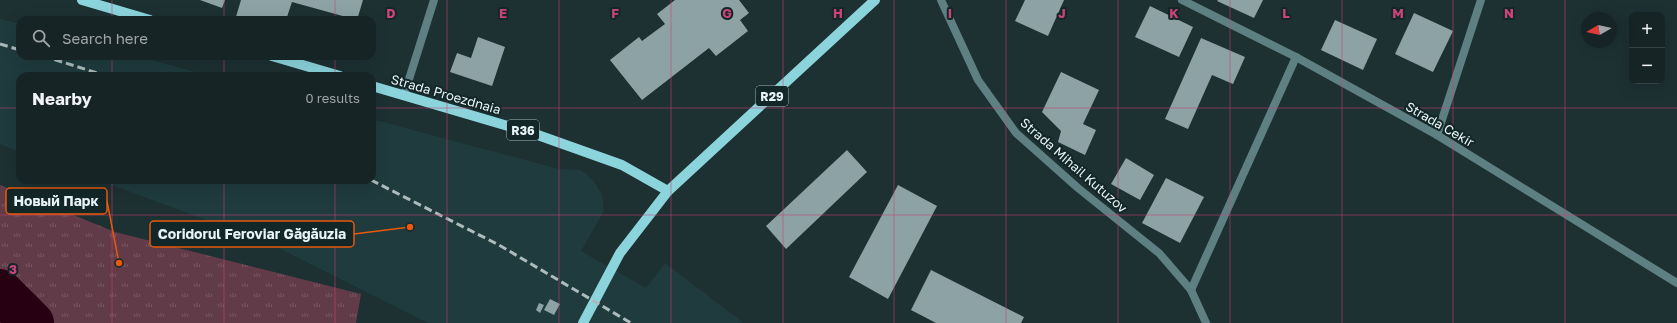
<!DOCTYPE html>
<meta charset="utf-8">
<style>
body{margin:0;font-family:"Golos Text",sans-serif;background:#233032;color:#f1f3f6}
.controls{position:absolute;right:12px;top:12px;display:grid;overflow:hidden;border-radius:8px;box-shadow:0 4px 16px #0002}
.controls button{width:36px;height:36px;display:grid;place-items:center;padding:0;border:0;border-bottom:1px solid #354143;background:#162426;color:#f1f3f6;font:20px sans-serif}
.compass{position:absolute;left:1581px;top:12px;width:36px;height:36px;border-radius:50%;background:#162426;box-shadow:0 4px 16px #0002;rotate:261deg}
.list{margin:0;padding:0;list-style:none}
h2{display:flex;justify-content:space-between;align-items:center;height:52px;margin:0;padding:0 16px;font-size:17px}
h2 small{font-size:13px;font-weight:400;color:#9ea4a7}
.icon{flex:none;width:22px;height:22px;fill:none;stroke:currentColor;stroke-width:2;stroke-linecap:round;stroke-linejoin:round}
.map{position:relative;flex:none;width:1677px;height:323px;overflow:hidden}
.search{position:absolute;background:#162426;box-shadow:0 4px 16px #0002;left:16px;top:16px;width:360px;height:44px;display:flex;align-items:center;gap:10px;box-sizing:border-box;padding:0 14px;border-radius:12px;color:#9ea4a7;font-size:15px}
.panel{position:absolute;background:#162426;box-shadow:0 4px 16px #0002;left:16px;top:72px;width:360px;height:112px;border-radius:12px}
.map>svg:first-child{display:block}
</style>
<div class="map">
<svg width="1677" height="323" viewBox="0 0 1677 323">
<defs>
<pattern id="grass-tufts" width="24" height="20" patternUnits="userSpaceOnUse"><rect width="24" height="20" fill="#623b48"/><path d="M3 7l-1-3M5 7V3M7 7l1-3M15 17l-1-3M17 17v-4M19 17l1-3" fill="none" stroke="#785863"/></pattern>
</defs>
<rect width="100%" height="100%" fill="#1d3032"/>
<g fill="#1f3b3e">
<path d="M 0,19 L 20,24 L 20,56 L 137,56 L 210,76 L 20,76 L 20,152 L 0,144 Z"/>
<path d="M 372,119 L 559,169 L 581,170 L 592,179 L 602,194 L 604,211 L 581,251 L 646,288 L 665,263 L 744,323 L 428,323 L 269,243 L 98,180 L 372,180 Z"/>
</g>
<path fill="url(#grass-tufts)" d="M 0,185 L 115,232 L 361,294 L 356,323 L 0,323 Z"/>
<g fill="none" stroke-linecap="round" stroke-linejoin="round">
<path stroke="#270111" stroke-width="44" d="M 0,291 L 32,323"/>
</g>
<g fill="#8ca2a4">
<path d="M 200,0 L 225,0 L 222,8 Z"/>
<path d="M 241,0 L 363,0 L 357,20 L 292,2 L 286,20 L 235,20 Z"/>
<path d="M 675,0 L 739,0 L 749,13 L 740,20 L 748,31 L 716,56 L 709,48 L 642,100 L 610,60 L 639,37 L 642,41 L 665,24 L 657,14 Z"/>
<path d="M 1025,0 L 1064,0 L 1048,36 L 1015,21 Z"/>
<path d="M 1218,0 L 1263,0 L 1254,18 L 1217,1 Z"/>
<path d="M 1150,6 L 1193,27 L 1179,57 L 1135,37 Z"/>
<path d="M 1414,13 L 1453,31 L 1433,72 L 1395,54 Z"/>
<path d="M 1335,20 L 1377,39 L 1363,70 L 1321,50 Z"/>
<path d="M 478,37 L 505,47 L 492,86 L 450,72 L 457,53 L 471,58 Z"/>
<path d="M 1201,38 L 1245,57 L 1233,84 L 1212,75 L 1188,129 L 1165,119 Z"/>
<path d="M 1061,72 L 1099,90 L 1083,124 L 1096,130 L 1085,155 L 1058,142 L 1061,131 L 1042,112 Z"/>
<path d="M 847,150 L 867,172 L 786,249 L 766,226 Z"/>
<path d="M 1126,158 L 1154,175 L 1140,200 L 1111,184 Z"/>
<path d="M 1166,178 L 1204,197 L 1180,243 L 1142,223 Z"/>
<path d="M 898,185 L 937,206 L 888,299 L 849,277 Z"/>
<path d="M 931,270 L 1024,317 L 1021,323 L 936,323 L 911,310 Z"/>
<path d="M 550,299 L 560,304 L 554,315 L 544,310 Z"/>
<path d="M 539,303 L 544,305 L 540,313 L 536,310 Z"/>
</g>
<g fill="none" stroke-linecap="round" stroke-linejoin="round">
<path stroke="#5e8083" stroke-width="8" d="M 404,95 L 434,0"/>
<g stroke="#5e8083" stroke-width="8">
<path d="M 941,0 L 978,80 L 1016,133 L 1078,188 L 1159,253 L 1191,290 L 1206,323"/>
<path d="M 1182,0 L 1296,57 L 1437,135 L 1677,283"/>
<path d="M 1437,135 L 1481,0"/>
<path d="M 1191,290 L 1296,57"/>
</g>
<g stroke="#8bd4dc" stroke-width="10">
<path d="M 82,0 L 150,20"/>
<path d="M 272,56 L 340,76"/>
<path d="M 372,86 L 535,134 L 622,165 L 668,191"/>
<path d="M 583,323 L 620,253 L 668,191 L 875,0"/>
</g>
<g stroke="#adbbbc" stroke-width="3" stroke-dasharray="8 4" stroke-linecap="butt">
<path d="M 0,44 L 20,50"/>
<path d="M 43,56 L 107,76"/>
<path d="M 371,180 L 499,245 L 631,323"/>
</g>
</g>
<path fill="none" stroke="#ca447a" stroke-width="1" stroke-opacity="0.55" d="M 112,0 L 112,20M 224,0 L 224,20M 335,0 L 335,20M 447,0 L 447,323M 559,0 L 559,323M 671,0 L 671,323M 783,0 L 783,323M 894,0 L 894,323M 1006,0 L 1006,323M 1118,0 L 1118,323M 1230,0 L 1230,323M 1342,0 L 1342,323M 1453,0 L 1453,323M 1565,0 L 1565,323M 112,56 L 112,76M 224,56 L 224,76M 335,56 L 335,76M 0,108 L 20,108M 372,108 L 1677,108M 112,180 L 112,323M 224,180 L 224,323M 335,180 L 335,323M 0,215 L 1677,215"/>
<g text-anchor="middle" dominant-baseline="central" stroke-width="4" stroke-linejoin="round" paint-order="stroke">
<g fill="#132628" stroke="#a8b6b8" stroke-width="1">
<rect x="756" y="86" width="32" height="20" rx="3"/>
<rect x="507" y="120" width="32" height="20" rx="3"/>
</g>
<g font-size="12" font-weight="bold" fill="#e8f4f5">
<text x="772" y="96">R29</text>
<text x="523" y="130">R36</text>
</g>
<g font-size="13" fill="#e8f4f5" stroke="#132628">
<text transform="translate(446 94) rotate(16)">Strada Proezdnaia</text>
<text transform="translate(1440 124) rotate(30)">Strada Cekir</text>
<text transform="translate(1074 165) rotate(41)">Strada Mihail Kutuzov</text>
</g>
</g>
<g font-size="13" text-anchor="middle" font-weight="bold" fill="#ca447a" stroke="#132628" stroke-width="4" stroke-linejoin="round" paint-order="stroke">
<text x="391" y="18">D</text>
<text x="503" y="18">E</text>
<text x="615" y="18">F</text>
<text x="727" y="18">G</text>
<text x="838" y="18">H</text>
<text x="950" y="18">I</text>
<text x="1062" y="18">J</text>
<text x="1174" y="18">K</text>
<text x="1286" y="18">L</text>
<text x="1398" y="18">M</text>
<text x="1509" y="18">N</text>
<text x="13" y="274">3</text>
</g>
<path fill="none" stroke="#e8590c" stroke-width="1.5" d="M119 263L107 201M410 227L354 234"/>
<g fill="#e8590c" stroke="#132628" stroke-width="1.5">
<circle cx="119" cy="263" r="4"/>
<circle cx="410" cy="227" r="4"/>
</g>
<g fill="#132628" stroke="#e8590c" stroke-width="1.5">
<rect x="6" y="188" width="101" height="26" rx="4"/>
<rect x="150" y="221" width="204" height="26" rx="4"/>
</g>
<g font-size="14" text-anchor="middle" font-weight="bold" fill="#e8f4f5">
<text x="56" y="206">Новый Парк</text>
<text x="252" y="239">Coridorul Feroviar Găgăuzia</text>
</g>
</svg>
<div class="controls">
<button>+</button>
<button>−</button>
</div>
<svg class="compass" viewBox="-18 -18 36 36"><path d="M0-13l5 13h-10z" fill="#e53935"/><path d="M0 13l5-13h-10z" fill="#9ea4a7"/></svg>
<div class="search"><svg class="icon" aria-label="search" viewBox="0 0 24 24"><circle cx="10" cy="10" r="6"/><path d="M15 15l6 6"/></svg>Search here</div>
<section class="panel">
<h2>Nearby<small>0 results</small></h2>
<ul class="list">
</ul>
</section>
</div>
